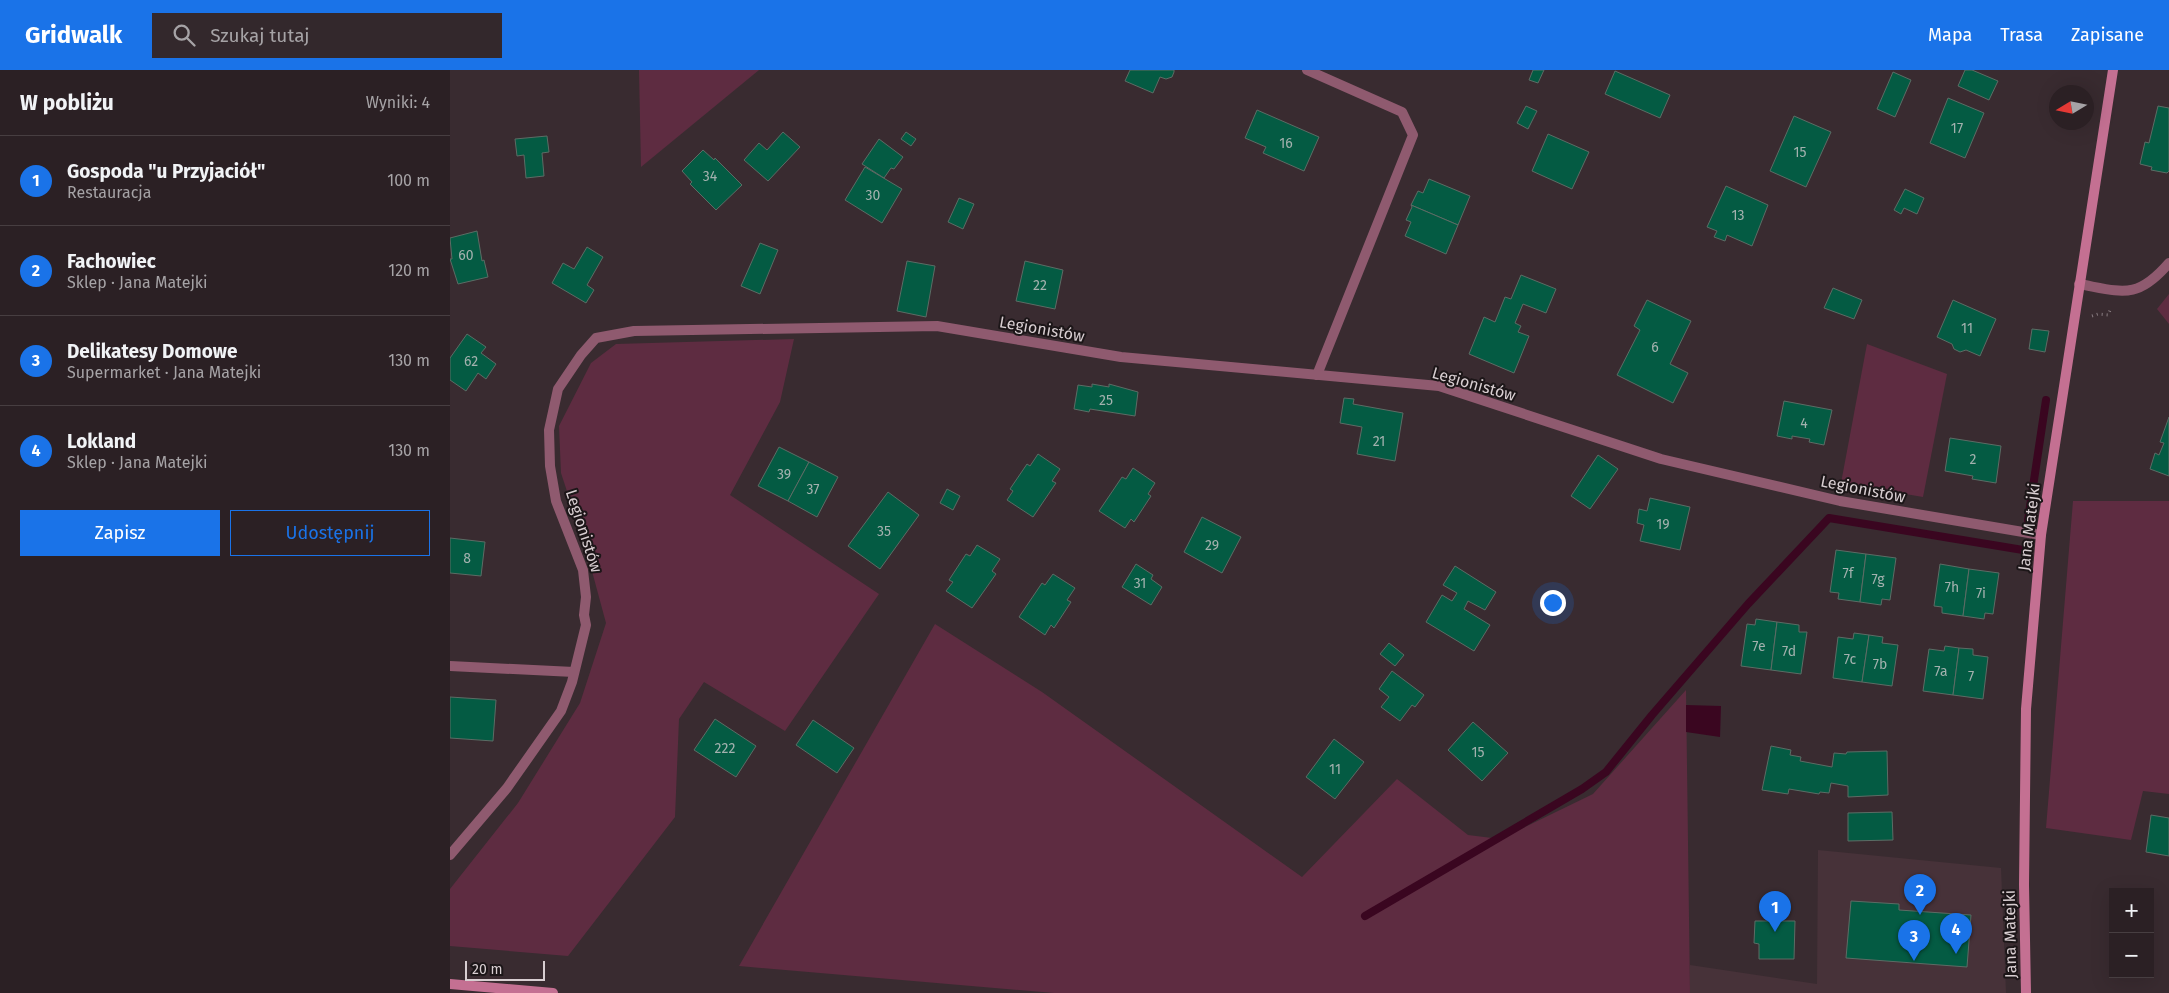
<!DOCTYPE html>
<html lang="pl">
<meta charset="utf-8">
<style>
body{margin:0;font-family:"Fira Sans",sans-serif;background:#33282c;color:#f1f3f6}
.controls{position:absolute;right:15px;bottom:15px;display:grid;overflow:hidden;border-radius:0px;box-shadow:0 5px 20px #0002}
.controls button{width:45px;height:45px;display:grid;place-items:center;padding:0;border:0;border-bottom:1px solid #473e41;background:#2b2024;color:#f1f3f6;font:25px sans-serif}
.compass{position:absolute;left:1599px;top:15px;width:45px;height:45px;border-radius:50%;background:#2b2024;box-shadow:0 5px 20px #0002;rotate:260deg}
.scale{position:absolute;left:15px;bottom:12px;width:80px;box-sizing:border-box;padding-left:5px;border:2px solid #d8ced1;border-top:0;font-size:14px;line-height:18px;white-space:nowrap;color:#d8ced1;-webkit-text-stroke:4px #1c1618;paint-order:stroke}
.you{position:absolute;left:1102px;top:532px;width:18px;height:18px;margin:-12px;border:4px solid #fff;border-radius:50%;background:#1a73e8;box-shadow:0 0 0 8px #1a73e833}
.badge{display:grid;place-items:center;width:32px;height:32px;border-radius:50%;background:#1a73e8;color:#fff;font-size:16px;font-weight:700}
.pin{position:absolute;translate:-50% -41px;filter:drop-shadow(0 1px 2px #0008)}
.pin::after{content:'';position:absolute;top:26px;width:18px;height:15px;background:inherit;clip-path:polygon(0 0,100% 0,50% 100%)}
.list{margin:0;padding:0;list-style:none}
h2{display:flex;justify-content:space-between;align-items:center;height:65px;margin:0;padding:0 20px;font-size:21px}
h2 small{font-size:16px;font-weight:400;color:#a6a3a6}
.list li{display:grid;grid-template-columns:32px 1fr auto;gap:15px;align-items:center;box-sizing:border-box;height:90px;padding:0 20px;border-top:1px solid #473e41}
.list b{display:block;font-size:19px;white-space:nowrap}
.list p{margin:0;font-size:16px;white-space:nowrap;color:#a6a3a6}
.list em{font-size:16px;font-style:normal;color:#a6a3a6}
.actions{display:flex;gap:10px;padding:15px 20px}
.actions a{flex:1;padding:11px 0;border:1px solid #1a73e8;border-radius:0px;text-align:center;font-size:18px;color:#1a73e8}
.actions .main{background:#1a73e8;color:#fff}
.icon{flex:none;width:28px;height:28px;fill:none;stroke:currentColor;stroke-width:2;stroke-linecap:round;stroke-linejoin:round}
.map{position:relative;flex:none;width:1719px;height:923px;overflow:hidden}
header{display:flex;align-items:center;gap:30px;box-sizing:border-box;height:70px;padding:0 25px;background:#1a73e8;color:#fff}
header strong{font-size:24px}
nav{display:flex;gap:28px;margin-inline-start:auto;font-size:18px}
.search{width:350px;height:45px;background:#33282c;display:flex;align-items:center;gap:12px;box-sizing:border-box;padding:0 18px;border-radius:0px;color:#a6a3a6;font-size:19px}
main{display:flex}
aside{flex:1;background:#2b2024}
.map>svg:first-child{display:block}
</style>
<header>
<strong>Gridwalk</strong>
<div class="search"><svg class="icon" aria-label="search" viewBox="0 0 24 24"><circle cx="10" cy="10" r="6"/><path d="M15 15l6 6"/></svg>Szukaj tutaj</div>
<nav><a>Mapa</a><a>Trasa</a><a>Zapisane</a></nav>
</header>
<main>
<aside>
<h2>W pobliżu<small>Wyniki: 4</small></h2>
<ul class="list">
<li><span class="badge">1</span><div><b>Gospoda &quot;u Przyjaciół&quot;</b><p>Restauracja</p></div><em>100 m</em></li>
<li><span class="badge">2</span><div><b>Fachowiec</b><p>Sklep · Jana Matejki</p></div><em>120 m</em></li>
<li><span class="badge">3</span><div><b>Delikatesy Domowe</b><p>Supermarket · Jana Matejki</p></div><em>130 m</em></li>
<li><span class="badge">4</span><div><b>Lokland</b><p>Sklep · Jana Matejki</p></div><em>130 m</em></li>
</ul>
<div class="actions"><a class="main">Zapisz</a><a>Udostępnij</a></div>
</aside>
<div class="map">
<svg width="1719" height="923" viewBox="0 0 1719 923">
<rect width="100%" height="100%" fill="#392b30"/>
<path fill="#473239" d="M 1368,780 L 1551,798 L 1556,923 L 1240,923 L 1240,895 L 1367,914 Z"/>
<g fill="#5e2c41">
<path d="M 189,0 L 309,0 L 191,97 Z"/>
<path d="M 1719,224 L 1719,254 L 1707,239 Z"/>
<path d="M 344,269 L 330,332 L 280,425 L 429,524 L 335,661 L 254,612 L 229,649 L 225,747 L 118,886 L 0,876 L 0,819 L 68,733 L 130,633 L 156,553 L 136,479 L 111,403 L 109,356 L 141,293 L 166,274 Z"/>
<path d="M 1417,274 L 1497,304 L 1473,427 L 1391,413 Z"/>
<path d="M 1623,431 L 1719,431 L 1719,724 L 1693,721 L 1681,770 L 1596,758 Z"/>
<path d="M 485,554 L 592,622 L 852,807 L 947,709 L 1018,765 L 1050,769 L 1143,724 L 1236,620 L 1240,923 L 604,923 L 289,896 Z"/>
</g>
<path fill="#3a0620" d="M 1236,635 L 1271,636 L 1270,667 L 1236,662 Z"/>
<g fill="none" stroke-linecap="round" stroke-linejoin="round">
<g stroke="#3a0620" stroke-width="8">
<path d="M 1578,450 L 1596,330"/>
<path d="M 915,846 L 1132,719 L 1156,702 L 1202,645 L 1298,534 L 1379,448 L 1573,480"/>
</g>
</g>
<g fill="#045b43" stroke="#5c6c65">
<path d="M 680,0 L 724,0 L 724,2 L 722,7 L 716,9 L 710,7 L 703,23 L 675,11 Z"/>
<path d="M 1083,0 L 1094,0 L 1088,13 L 1079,10 Z"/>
<path d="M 1515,0 L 1522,0 L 1548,11 L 1539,30 L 1508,16 Z"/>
<path d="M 1165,1 L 1220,25 L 1210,48 L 1155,24 Z"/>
<path d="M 1443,2 L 1461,10 L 1445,47 L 1427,39 Z"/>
<path d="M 1498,28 L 1534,43 L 1515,88 L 1480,73 Z"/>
<path d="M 1076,36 L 1087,41 L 1078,59 L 1067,53 Z"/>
<path d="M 1708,36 L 1719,38 L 1719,101 L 1717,103 L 1701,100 L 1702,97 L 1690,94 L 1695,72 L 1699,73 Z"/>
<path d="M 807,40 L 869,67 L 854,101 L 813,83 L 816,77 L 795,68 Z"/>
<path d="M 1344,46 L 1381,62 L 1356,117 L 1320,101 Z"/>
<path d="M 333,62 L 350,77 L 318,111 L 294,90 L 309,73 L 317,80 Z"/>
<path d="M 456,62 L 466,69 L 461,76 L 451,69 Z"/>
<path d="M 1098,64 L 1139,82 L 1122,119 L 1082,101 Z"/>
<path d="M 97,66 L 99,82 L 92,83 L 94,106 L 76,108 L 74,85 L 67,86 L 65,69 Z"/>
<path d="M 429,69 L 453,87 L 444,99 L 441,98 L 434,108 L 412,94 Z"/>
<path d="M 253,80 L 264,90 L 265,88 L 292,115 L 266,140 L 240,114 L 242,112 L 232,101 Z"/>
<path d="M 415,97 L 452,119 L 432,153 L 395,130 Z"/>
<path d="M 979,109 L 1020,126 L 1008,155 L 961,135 L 968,121 L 973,123 Z"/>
<path d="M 1276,116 L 1318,135 L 1302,176 L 1277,165 L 1275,171 L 1264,167 L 1267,161 L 1257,157 Z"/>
<path d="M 1455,119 L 1474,128 L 1467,144 L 1454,138 L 1451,144 L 1444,140 Z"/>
<path d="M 509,128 L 524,134 L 513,159 L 498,152 Z"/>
<path d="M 961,135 L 1008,155 L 996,184 L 955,166 L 961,152 L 956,150 L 962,137 Z"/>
<path d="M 27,161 L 32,191 L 34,190 L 38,207 L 8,214 L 0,189 L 2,189 L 0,168 Z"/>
<path d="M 310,173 L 328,180 L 310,224 L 291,216 Z"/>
<path d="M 137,177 L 153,187 L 137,215 L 144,220 L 136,233 L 102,213 L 113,193 L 124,199 Z"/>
<path d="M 457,191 L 485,196 L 476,247 L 447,241 Z"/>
<path d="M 575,191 L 613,200 L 605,239 L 566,231 Z"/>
<path d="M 1071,205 L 1106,219 L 1096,243 L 1073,234 L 1065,253 L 1071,256 L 1068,262 L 1079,266 L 1064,303 L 1019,284 L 1034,247 L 1045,252 L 1055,227 L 1061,229 Z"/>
<path d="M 1383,218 L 1412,230 L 1404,249 L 1374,238 Z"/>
<path d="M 1197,230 L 1241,251 L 1220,294 L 1238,303 L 1223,333 L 1167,305 L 1190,260 L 1184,256 Z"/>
<path d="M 1503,230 L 1546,249 L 1530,286 L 1516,280 L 1510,282 L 1504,279 L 1502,274 L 1487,267 Z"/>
<path d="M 1582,259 L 1599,261 L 1595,282 L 1579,279 Z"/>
<path d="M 17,264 L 36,277 L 31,283 L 46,294 L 36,309 L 28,303 L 16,321 L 0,310 L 0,288 Z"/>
<path d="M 642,314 L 659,317 L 659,314 L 688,322 L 685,346 L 640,339 L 639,342 L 624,339 L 628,315 L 642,317 Z"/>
<path d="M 894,328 L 904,329 L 903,334 L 953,343 L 945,391 L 907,384 L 912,357 L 890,353 Z"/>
<path d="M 1334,331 L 1382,340 L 1374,375 L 1359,372 L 1360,369 L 1342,366 L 1342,369 L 1327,366 Z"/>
<path d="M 1719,347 L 1719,406 L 1700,399 L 1705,383 L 1709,385 L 1714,373 L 1710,372 Z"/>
<path d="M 1500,368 L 1551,376 L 1546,413 L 1522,409 L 1523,406 L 1495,401 Z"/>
<path d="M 329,377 L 359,392 L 338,431 L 308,416 Z"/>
<path d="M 588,384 L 610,399 L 602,411 L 606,413 L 583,447 L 557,430 L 563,421 L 560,419 L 577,394 L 580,396 Z"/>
<path d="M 1148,385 L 1168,399 L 1140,439 L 1121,426 Z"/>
<path d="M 359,392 L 388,407 L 367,447 L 338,431 Z"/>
<path d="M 683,398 L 705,413 L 698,424 L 701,426 L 684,452 L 681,449 L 675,458 L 649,441 L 672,407 L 676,409 Z"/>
<path d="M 497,419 L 510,426 L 503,440 L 490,433 Z"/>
<path d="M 438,422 L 469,445 L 430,499 L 398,476 Z"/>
<path d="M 1200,428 L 1240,437 L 1230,480 L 1190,471 L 1194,455 L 1187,453 L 1189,439 L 1197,441 Z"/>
<path d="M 752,447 L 791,467 L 772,503 L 734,482 Z"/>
<path d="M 0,468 L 35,472 L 31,506 L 0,503 Z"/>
<path d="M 527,475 L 550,489 L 542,501 L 546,504 L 522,538 L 496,521 L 503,512 L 499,510 L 516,484 L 520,486 Z"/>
<path d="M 1386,480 L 1416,484 L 1410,532 L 1388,529 L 1389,523 L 1380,522 Z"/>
<path d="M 1416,484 L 1446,488 L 1440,530 L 1432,529 L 1431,535 L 1410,532 Z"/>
<path d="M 686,494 L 703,505 L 701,509 L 712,517 L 701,535 L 672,517 Z"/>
<path d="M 1490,494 L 1519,499 L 1513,546 L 1492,543 L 1492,537 L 1484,536 Z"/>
<path d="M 1005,496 L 1046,522 L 1035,540 L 1018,531 L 1014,539 L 1040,555 L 1024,581 L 976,552 L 992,525 L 1002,531 L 1007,523 L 993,515 Z"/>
<path d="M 1519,499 L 1549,503 L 1543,544 L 1535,543 L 1534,549 L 1513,546 Z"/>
<path d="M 603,504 L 625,518 L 617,530 L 621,532 L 604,558 L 601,555 L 595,565 L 569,547 L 592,513 L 595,515 Z"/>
<path d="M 1306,549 L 1327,552 L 1321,600 L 1291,596 L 1297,554 L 1305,555 Z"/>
<path d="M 1327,552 L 1349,555 L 1349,562 L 1357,562 L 1351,604 L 1321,600 Z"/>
<path d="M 1404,563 L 1419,565 L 1412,612 L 1383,608 L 1388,567 L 1403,569 Z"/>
<path d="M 1419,565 L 1433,567 L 1432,573 L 1448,575 L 1442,616 L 1412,612 Z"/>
<path d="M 939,573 L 954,585 L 945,596 L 930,584 Z"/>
<path d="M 1495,576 L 1509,578 L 1503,625 L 1473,621 L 1479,579 L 1494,581 Z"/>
<path d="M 1509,578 L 1523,579 L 1523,585 L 1538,587 L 1533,629 L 1503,625 Z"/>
<path d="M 942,601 L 974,625 L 965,637 L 962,635 L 950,651 L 931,637 L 939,627 L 929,619 Z"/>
<path d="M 0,627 L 46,630 L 43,671 L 0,668 Z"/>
<path d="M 265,649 L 306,676 L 286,707 L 244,680 Z"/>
<path d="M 363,650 L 404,678 L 387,703 L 346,675 Z"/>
<path d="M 1023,652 L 1058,683 L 1032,711 L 998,680 Z"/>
<path d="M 884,669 L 914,692 L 885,729 L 856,707 Z"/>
<path d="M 1321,676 L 1341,680 L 1340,685 L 1351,687 L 1350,691 L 1382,697 L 1384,683 L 1396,684 L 1397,682 L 1437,681 L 1438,725 L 1398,727 L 1398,716 L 1381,713 L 1379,723 L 1370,722 L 1369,724 L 1339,719 L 1338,724 L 1312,720 Z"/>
<path d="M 1442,742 L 1443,770 L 1398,771 L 1398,743 Z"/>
<path d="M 1701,745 L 1719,748 L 1719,786 L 1696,782 Z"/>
<path d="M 1401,831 L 1449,834 L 1449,840 L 1521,845 L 1517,897 L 1396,888 Z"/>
<path d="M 1305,851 L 1345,851 L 1344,889 L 1309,889 L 1309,874 L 1304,873 Z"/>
</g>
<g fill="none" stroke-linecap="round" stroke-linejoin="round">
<path stroke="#887c80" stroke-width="3" stroke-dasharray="1 4" stroke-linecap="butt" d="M 1642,246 L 1648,244 L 1658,245 L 1661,238"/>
<g stroke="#8f5a6f" stroke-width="10">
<path d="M 857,0 L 952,42 L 963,65 L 867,305"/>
<path d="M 0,596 L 124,602"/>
</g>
<g stroke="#8f5a6f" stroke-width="10">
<path d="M 1629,214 C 1673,222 1687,230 1719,193"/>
<path d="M 0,785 L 57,718 L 111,641 L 122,612 L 136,555 L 134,545 L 136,527 L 133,500 L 106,431 L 100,396 L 99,360 L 108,319 L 131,285 L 146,268 L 184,261 L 487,256 L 671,287 L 989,316 L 1211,389 L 1390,431 L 1591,465"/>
</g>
<g stroke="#c47092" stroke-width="10">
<path d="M 0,914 L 103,923"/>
<path d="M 1576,923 L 1574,815 L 1576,639 L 1591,465 L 1663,0"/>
</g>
</g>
<g text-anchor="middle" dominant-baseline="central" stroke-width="4" stroke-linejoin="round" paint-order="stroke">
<g font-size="14" fill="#a3b1ae">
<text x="1507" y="58">17</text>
<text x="836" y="73">16</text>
<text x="1350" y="82">15</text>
<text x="260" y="106">34</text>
<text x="423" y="125">30</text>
<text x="1288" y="145">13</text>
<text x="16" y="185">60</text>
<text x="590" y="215">22</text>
<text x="1517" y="258">11</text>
<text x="1205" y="277">6</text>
<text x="21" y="291">62</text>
<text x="656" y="330">25</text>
<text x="1354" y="353">4</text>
<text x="929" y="371">21</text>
<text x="1523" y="389">2</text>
<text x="334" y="404">39</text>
<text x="363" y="419">37</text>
<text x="1213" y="454">19</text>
<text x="434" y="461">35</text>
<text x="762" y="475">29</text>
<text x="17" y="488">8</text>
<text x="1398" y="503">7f</text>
<text x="1428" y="509">7g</text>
<text x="690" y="513">31</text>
<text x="1502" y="517">7h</text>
<text x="1531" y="523">7i</text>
<text x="1309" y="576">7e</text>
<text x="1339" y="581">7d</text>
<text x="1400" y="589">7c</text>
<text x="1430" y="594">7b</text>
<text x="1491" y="601">7a</text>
<text x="1521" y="606">7</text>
<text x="275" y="678">222</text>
<text x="1028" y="682">15</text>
<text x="885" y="699">11</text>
</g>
<g font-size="16" fill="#d8ced1" stroke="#1c1618">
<text transform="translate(592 259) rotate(10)">Legionistów</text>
<text transform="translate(1024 314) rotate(16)">Legionistów</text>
<text transform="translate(1413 419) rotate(11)">Legionistów</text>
<text transform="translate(1579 457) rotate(-83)">Jana Matejki</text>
<text transform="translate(134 461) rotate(72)">Legionistów</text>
<text transform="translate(1560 864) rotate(-91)">Jana Matejki</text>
</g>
</g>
</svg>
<div class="controls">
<button>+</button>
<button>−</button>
</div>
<svg class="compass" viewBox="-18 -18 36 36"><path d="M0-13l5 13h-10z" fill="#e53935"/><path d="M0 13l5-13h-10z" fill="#a6a3a6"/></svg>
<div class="scale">20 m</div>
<div class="you"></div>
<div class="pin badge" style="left:1325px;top:862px">1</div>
<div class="pin badge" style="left:1470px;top:845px">2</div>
<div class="pin badge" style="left:1464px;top:891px">3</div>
<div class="pin badge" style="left:1506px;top:884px">4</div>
</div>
</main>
